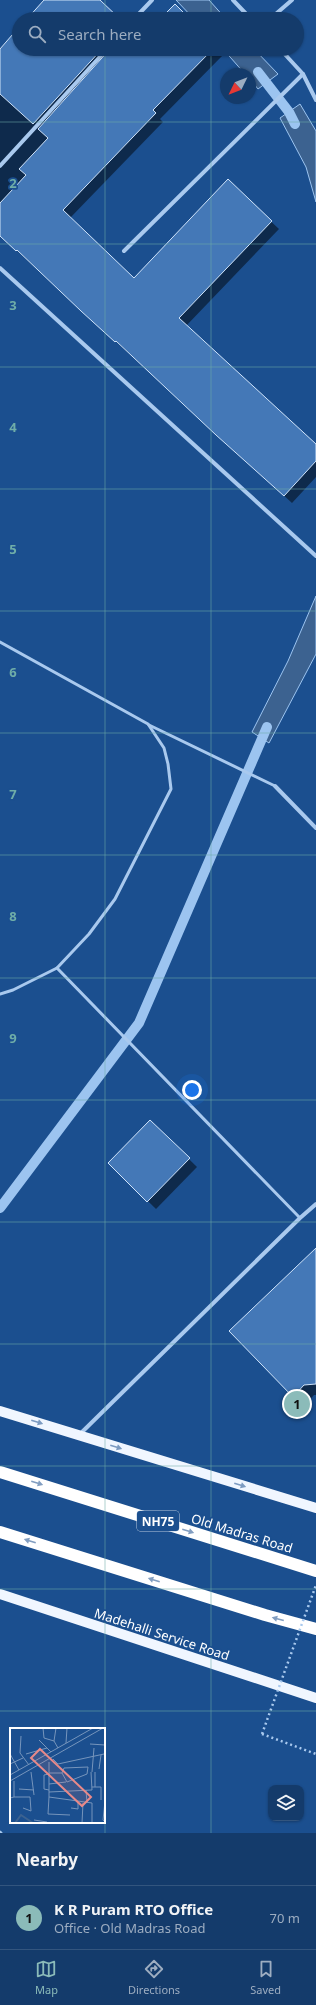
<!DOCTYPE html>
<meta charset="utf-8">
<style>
body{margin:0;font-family:"Noto Sans",sans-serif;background:#214673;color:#f1f3f6}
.controls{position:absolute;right:12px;bottom:12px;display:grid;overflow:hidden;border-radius:8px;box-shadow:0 1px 3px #0004}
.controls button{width:36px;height:36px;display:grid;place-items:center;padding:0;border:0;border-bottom:1px solid #33557e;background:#143b6b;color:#f1f3f6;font:20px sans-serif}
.compass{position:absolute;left:220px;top:68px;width:36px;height:36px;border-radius:50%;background:#143b6b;box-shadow:0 1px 3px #0004;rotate:227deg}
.you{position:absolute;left:192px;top:1090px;width:14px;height:14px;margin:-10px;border:3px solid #fff;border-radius:50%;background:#1a73e8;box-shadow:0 0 0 6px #1a73e833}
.badge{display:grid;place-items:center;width:26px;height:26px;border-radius:50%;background:#8bbbb9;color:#111;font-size:13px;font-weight:700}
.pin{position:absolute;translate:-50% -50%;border:2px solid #fff;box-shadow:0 1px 4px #0006}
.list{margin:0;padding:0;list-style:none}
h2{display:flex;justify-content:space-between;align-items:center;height:52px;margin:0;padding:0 16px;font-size:17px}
h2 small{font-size:13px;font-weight:400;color:#9dadc1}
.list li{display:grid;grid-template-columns:26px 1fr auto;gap:12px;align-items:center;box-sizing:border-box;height:64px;padding:0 16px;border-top:1px solid #33557e}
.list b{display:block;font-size:15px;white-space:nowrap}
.list p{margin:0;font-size:13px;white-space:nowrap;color:#9dadc1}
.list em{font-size:13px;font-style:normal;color:#9dadc1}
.icon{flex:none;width:22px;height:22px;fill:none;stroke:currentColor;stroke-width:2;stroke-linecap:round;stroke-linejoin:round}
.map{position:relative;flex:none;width:316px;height:1833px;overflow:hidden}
.search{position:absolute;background:#143b6b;box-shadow:0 1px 3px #0004;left:12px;right:12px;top:12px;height:44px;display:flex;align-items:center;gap:10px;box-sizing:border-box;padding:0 14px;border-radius:22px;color:#9dadc1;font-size:15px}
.sheet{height:116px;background:#143b6b}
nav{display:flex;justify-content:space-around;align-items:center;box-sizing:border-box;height:56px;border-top:1px solid #33557e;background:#143b6b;font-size:11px;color:#9dadc1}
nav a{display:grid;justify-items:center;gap:2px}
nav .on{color:#8bbbb9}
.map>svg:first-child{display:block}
</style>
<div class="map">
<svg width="316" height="1833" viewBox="0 0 316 1833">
<rect width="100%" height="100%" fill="#1b4f8f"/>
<g fill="#3c6290" stroke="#9cc4f0">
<path d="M 176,0 L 209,0 L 226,19 L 194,19 Z"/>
<path d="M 223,49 L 254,49 L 278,74 L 258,89 L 250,79 L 250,74 L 245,74 Z"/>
<path d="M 300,104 L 316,131 L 316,202 L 306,167 L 280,118 Z"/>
<path d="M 316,596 L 316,654 L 269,743 L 252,732 L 288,661 Z"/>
</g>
<g fill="#0007">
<path d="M 19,29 L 19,49 L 219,49 L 224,54 L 160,119 L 163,122 L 70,218 L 134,280 L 228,181 L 279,229 L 186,326 L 316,446 L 316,477 L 292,503 L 0,235 L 0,49 Z"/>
<path d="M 150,1121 L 197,1167 L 156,1209 L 109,1163 Z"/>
<path d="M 316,1249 L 316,1395 L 314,1395 L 303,1407 L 231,1331 Z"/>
</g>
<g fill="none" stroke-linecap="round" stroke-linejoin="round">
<g stroke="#9cc4f0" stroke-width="10">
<path d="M 258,72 L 289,112 L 295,124"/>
<path d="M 0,1208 L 139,1023 L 267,727"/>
</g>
</g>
<g fill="#4478b7" stroke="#cfe3fa">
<path d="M 44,0 L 100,0 L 120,19 L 27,19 Z"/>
<path d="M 175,4 L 190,19 L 160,19 Z"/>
<path d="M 19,27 L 19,49 L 102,49 L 33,124 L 0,94 L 0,49 Z"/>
<path d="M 110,49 L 213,49 L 153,110 L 156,113 L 63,210 L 134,278 L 228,179 L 272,221 L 179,318 L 316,444 L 316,461 L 284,496 L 216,435 L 116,341 L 115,342 L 81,311 L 17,250 L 16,251 L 0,236 L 0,203 L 26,175 L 19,169 L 48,138 L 38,129 Z"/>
<path d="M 150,1120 L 190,1158 L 147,1202 L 108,1163 Z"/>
<path d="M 316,1248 L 316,1384 L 304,1385 L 293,1397 L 229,1331 Z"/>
</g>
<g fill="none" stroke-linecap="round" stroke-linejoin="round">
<path stroke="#a9c9ee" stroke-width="2.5" stroke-dasharray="2 3" stroke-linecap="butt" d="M 262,1734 L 316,1754"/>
<g stroke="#a9c9ee" stroke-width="3">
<path d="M 0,642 L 148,724 L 164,748 L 168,764 L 171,789 L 115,899 L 89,934 L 57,968 L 300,1218"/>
<path d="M 149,725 L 275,786"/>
<path d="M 0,994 L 13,990 L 57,968"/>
<path d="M 0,1832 L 1,1833"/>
</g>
<g stroke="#a9c9ee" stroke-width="4">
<path d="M 233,0 L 251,19"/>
<path d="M 134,19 L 152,0"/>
<path d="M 270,19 L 292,0"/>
<path d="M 280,49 L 303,74 L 316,100"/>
<path d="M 0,166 L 107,49"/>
<path d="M 124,251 L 303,74"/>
<path d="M 0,268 L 316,556"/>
<path d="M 275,786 L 316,828"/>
<path d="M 79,1435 L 300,1218 L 316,1204"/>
</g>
<g stroke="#f0f6ff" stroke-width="10">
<path d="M 0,1411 L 316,1508"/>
<path d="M 0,1594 L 316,1698"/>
</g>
<g stroke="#fff" stroke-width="12">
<path d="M 0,1472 L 316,1571"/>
<path d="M 0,1532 L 265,1615 L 316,1629"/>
</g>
<path stroke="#a9c9ee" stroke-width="2.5" stroke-dasharray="2 3" stroke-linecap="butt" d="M 262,1734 L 316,1585"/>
</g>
<defs><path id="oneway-solid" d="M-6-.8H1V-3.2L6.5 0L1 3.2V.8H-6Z"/></defs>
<g fill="#7b9ac1">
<use href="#oneway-solid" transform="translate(37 1422) rotate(17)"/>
<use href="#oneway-solid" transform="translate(116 1447) rotate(17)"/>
<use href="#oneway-solid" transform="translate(240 1485) rotate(17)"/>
</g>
<g fill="#829ec1">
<use href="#oneway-solid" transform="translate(37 1483) rotate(17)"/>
<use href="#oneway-solid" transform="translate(188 1531) rotate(17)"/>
<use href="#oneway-solid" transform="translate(30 1541) rotate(-163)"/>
<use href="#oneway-solid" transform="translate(154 1580) rotate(-163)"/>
<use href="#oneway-solid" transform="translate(278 1619) rotate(-165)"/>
</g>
<path fill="none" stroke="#6fada8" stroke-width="1" stroke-opacity="0.55" d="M 105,0 L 105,19M 211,0 L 211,19M 105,49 L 105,1833M 211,49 L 211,1833M 0,122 L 316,122M 0,244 L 316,244M 0,367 L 316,367M 0,489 L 316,489M 0,611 L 316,611M 0,733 L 316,733M 0,855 L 316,855M 0,978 L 316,978M 0,1100 L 316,1100M 0,1222 L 316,1222M 0,1344 L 316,1344M 0,1466 L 316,1466M 0,1589 L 316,1589M 0,1711 L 316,1711"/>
<g text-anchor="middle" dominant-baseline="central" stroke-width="3.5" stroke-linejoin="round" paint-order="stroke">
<rect fill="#1b4f8f" stroke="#bbcadd" stroke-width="1" x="137" y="1511" width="42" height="20" rx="3"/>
<g font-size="12" font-weight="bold" fill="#fff">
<text x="158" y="1521">NH75</text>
</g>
<g font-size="13" fill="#fff" stroke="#1b4f8f">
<text transform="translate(242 1533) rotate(17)">Old Madras Road</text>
<text transform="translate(162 1634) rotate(18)">Madehalli Service Road</text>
</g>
</g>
<g transform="translate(10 1728)">
<rect width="95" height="95" fill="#1b4f8f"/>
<path fill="none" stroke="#3c6290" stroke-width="2" d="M 5,95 L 11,87 L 23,95"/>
<path fill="none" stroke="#7695bc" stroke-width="1" d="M 33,0 L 34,10 L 44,13 L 48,20M 11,8 L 10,25 L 19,37M 29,12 L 41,24M 44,13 L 46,0M 56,15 L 57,0M 80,16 L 95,17M 0,26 L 9,42M 16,26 L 37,20M 43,31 L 48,36 L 94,26M 39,34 L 39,56 L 56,54M 0,36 L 13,30M 89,41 L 91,27M 21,44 L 24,67M 82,44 L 84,20M 85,44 L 85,59M 39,45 L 52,45 L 57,54 L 77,46 L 78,39 L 54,40 L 52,45M 39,46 L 34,47 L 34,61 L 39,62M 0,47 L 83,0M 0,53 L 93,0M 39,56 L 39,64 L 82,62 L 81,44M 82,59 L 91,59 L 91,72M 9,61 L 24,62M 76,62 L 77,75M 39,64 L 39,69 L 82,75 L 82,94M 4,69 L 20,69 L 21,83 L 13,80M 39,69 L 38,86 L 60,87M 0,70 L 4,69 L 4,53M 95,73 L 93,92 L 95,94M 61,80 L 68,81 L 68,74M 24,92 L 37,94M 72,95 L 73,75"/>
<path fill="#e88989" fill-opacity="0.15" stroke="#e88989" stroke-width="2" d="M 30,21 L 81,69 L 72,78 L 21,30 Z"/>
<rect width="95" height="95" fill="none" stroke="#fff" stroke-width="2"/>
</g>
<g font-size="13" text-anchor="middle" font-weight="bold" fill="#6fada8" stroke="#1b4f8f" stroke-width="3.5" stroke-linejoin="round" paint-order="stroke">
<text x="13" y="188">2</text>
<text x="13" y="310">3</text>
<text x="13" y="432">4</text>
<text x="13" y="554">5</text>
<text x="13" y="677">6</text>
<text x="13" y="799">7</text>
<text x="13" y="921">8</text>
<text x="13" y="1043">9</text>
</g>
</svg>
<div class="controls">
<button><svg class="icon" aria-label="layers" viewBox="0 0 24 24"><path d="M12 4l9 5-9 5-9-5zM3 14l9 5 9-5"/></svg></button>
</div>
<svg class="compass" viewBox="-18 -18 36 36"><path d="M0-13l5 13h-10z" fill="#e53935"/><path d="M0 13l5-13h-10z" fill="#9dadc1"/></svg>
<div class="you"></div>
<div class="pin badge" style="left:297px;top:1404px">1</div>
<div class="search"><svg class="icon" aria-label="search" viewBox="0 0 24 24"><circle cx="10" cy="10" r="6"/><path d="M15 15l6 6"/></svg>Search here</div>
</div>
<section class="sheet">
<h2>Nearby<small></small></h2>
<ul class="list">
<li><span class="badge">1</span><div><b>K R Puram RTO Office</b><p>Office · Old Madras Road</p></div><em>70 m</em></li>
</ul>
</section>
<nav>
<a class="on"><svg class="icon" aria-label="map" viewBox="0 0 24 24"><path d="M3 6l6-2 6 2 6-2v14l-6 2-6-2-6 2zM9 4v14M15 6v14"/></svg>Map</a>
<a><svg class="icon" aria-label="directions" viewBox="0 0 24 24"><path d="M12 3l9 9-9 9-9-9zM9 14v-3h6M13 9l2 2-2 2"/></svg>Directions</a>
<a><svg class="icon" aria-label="saved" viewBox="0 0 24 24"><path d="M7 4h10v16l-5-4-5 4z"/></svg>Saved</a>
</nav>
